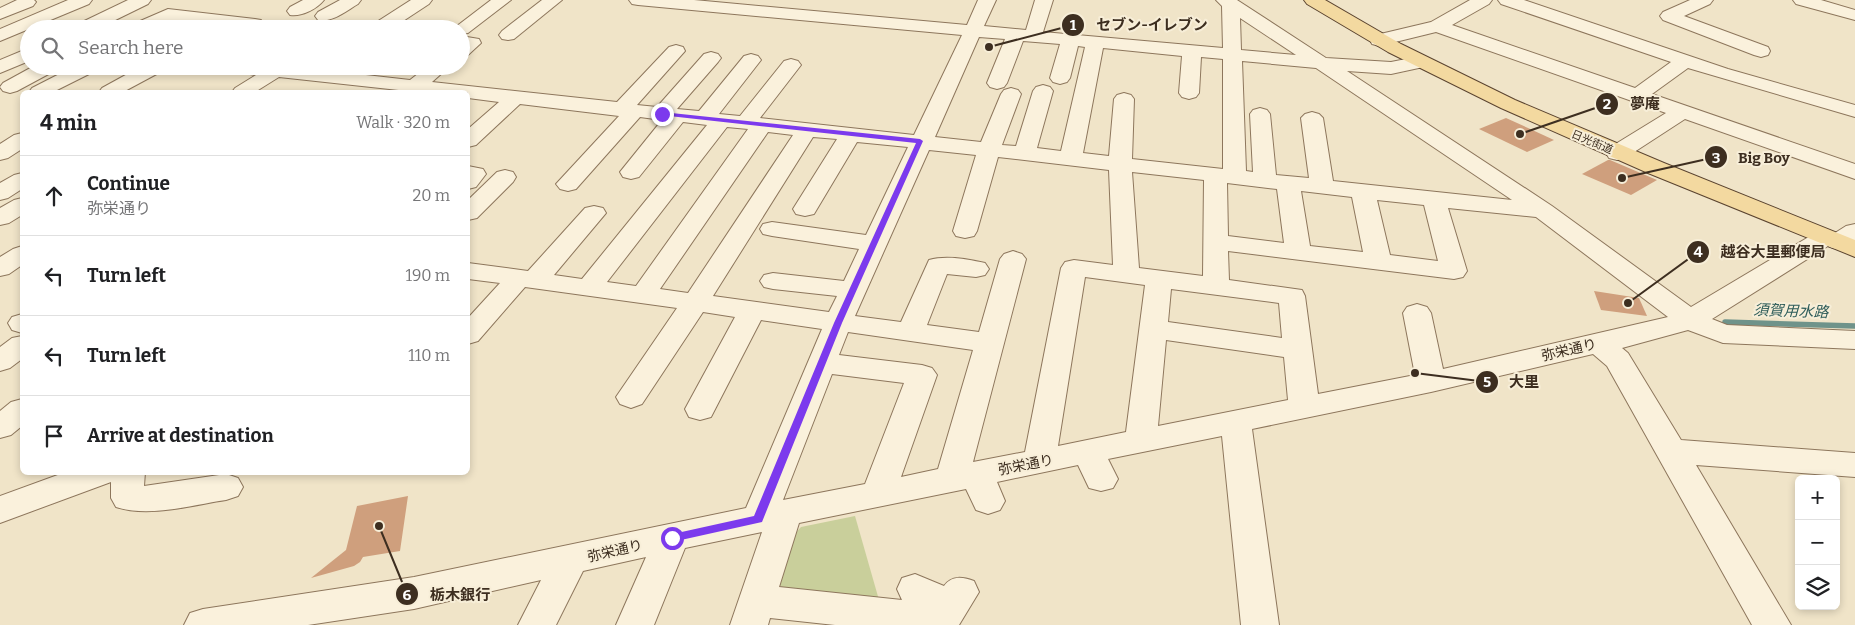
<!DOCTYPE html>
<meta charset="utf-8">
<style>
body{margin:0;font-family:Bitter,"Noto Sans JP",serif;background:#f2f2f2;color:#202124}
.controls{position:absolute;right:15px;bottom:15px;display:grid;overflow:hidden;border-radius:8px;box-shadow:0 2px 8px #0003}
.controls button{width:45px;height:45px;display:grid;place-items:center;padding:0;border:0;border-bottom:1px solid #e0e0e0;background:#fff;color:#202124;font:25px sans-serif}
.stop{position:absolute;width:15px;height:15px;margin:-11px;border:4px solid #7c3aed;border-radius:50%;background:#fff}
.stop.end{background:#7c3aed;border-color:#fff;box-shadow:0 1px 5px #0008}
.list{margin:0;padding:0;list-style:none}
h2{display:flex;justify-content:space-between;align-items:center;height:65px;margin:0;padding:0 20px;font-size:21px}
h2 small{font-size:16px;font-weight:400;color:#757577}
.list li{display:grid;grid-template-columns:32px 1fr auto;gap:15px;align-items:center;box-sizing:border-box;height:80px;padding:0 20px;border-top:1px solid #e0e0e0}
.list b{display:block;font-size:19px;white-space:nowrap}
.list p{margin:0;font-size:16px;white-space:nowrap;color:#757577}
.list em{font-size:16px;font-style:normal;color:#757577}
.icon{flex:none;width:28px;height:28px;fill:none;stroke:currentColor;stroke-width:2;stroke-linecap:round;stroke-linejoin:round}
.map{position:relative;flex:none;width:1855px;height:625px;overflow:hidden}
.search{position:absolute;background:#fff;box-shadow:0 2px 8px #0003;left:20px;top:20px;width:450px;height:55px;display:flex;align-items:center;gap:12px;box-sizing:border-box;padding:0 18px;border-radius:28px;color:#757577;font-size:19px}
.panel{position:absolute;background:#fff;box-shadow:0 2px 8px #0003;left:20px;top:90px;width:450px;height:385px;border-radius:8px}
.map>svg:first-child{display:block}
</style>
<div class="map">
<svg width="1855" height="625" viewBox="0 0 1855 625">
<rect width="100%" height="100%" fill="#f0e4c8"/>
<path fill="#c9cf9b" d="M 855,516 L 879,600 L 773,593 L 787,542 L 801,527 Z"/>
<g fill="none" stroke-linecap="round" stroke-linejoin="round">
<path stroke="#6f938a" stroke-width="5.5" d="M 1725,322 L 1855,326"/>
</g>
<g fill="#cf9f7d">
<path d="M 1506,118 L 1528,128 L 1554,140 L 1527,152 L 1479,129 Z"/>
<path d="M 1608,160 L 1610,160 L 1657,180 L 1631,195 L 1582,174 Z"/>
<path d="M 1594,291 L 1639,298 L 1647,316 L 1601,310 Z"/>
<path d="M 408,496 L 400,551 L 363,557 L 360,562 L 354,566 L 311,578 L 346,550 L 357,506 Z"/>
</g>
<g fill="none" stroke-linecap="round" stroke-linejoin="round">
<defs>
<g id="minor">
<path d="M 17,0 L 34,0 L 36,2 L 33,6 L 0,19 L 0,8 Z"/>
<path d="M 68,0 L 92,0 L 89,4 L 0,41 L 0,29 Z"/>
<path d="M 128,0 L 151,0 L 148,4 L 97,29 L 73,29 L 76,25 Z"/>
<path d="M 303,0 L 324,0 C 317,9 301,17 290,15 L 287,11 L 290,7 Z"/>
<path d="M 340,0 L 361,0 L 358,4 C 346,11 332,23 318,20 L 315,16 L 318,12 Z"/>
<path d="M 411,0 L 432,0 L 429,4 L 391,29 L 369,29 L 372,25 Z"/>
<path d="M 491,0 L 511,0 L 468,33 L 461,34 L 461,29 L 453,29 Z"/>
<path d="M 542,0 L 562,0 L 514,39 L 508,40 L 502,39 L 499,35 L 502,31 Z"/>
<path d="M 629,0 L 694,0 L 967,25 L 978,0 L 996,0 L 984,26 L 1026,30 L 1035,0 L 1053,0 L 1043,32 L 1223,48 L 1222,6 L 1216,0 L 1237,0 L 1326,58 L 1391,62 L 1421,56 L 1428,58 L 1431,62 L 1428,66 L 1391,74 L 1347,71 L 1552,206 L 1691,307 L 1817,232 L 1826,230 L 1835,233 L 1846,226 L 1855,224 L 1855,242 C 1846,248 1838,251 1828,246 L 1712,319 L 1727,325 L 1855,331 L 1855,349 L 1723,343 L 1688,330 L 1622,348 L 1628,353 L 1681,440 L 1855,453 L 1855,477 L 1696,465 L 1791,625 L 1752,625 L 1607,366 L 1593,354 L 1431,392 L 1252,429 L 1279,625 L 1241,625 L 1222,436 L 1108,459 L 1118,479 L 1113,488 L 1101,491 L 1089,488 L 1078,465 L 997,482 L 1005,501 L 1000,510 L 988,514 L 976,510 L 966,489 L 799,523 L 779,587 L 902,600 L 897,589 L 902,578 L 915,574 L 944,586 C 952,575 963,577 974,581 L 979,592 L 959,625 L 835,625 L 770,618 L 768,625 L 730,625 L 762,532 L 685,548 L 654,625 L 616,625 L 646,557 L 583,571 L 556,625 L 518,625 L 541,580 L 414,609 L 308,625 L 184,625 L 190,613 L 203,609 L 414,577 L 746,508 L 822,329 L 761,320 L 711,417 L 700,420 L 689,417 L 685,409 L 735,317 L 703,312 L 642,404 L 631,408 L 620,404 L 616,397 L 677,308 L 525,287 L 478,341 L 468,344 L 468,318 L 500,283 L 468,279 L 468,263 L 528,271 L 585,208 L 594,206 L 603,208 L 606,213 L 554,275 L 582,279 L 707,125 L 683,122 L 639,177 L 631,179 L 623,177 L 620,172 L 662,120 L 640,117 L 576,189 L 568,191 L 560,189 L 556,184 L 619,116 L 520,104 L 476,145 L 468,147 L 468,129 L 499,102 L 468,98 L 468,92 L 417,92 L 279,77 L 255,92 L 232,92 L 235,88 L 256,75 L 224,70 L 222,66 L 286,66 L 410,80 L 428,66 L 450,66 L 432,82 L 617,102 L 669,47 L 676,45 L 683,47 L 685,51 L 637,105 L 657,107 L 704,54 L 711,52 L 718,54 L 721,58 L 718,62 L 677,109 L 699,111 L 744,56 L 751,54 L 758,56 L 761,60 L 719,114 L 740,116 L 784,61 L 791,59 L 798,61 L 801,65 L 760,118 L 914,135 L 962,35 L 638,5 L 632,4 ZM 1240,18 L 1296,55 L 1241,50 ZM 979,37 L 1005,39 L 987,83 L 990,87 L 997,89 L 1004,87 L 1007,83 L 1023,41 L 1060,44 L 1050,78 L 1053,82 L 1060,84 L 1067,82 L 1070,78 L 1078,46 L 1085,47 L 1061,151 L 1037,148 L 1053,91 L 1050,87 L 1043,85 L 1036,87 L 1033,91 L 1016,146 L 1002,145 L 1021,94 L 1018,90 L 1011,88 L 1004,90 L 1001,94 L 981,142 L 935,137 ZM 1103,48 L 1182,56 L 1179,93 L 1182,97 L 1189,99 L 1196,97 L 1199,93 L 1201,57 L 1223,59 L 1223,169 L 1132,159 L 1134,99 L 1131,95 L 1124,93 L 1117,95 L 1114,99 L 1109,156 L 1083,153 ZM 1242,61 L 1316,68 L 1512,200 L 1333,181 L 1323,118 L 1319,114 L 1312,112 L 1305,114 L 1301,118 L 1309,178 L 1276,175 L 1270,114 L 1267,110 L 1260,108 L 1253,110 L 1250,114 L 1253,172 L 1246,171 ZM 727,127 L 748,129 L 636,286 L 607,282 ZM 768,132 L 793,135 L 688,293 L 660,289 ZM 813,137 L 837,139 L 793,209 L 796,214 L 805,216 L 814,214 L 857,142 L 908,147 L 866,235 L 772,222 L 763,224 L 760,229 L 763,234 L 772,236 L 859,249 L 844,281 L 773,273 L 764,275 L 760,281 L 764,287 L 773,289 L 837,296 L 829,312 L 713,296 ZM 929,150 L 976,155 L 953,231 L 956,236 L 965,238 L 974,236 L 977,231 L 998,157 L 1109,170 L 1113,265 L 1074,260 L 1065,262 L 1061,268 L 1025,452 L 973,462 L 1026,259 L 1022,254 L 1013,251 L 1004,254 L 1000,259 L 979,332 L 927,325 L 947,274 L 976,277 L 985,275 L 989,269 L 985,263 C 968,259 946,255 929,260 L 901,322 L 855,316 ZM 1132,172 L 1204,180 L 1203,276 L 1139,268 ZM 1227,183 L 1277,189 L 1284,243 L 1228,236 ZM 1301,191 L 1352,197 L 1363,252 L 1310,246 ZM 1377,200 L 1424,205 L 1438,261 L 1390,255 ZM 1448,208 L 1536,217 L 1668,317 L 1443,369 L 1431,313 L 1427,307 L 1417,304 L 1407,307 L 1403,313 L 1415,375 L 1318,394 L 1305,296 L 1302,290 L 1229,280 L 1228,251 L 1454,279 L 1463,277 L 1467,271 ZM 1085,277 L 1145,285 L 1126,432 L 1058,446 ZM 1171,289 L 1279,303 L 1282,338 L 1168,322 ZM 848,332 L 973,350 L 938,469 L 901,477 L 937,375 L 932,368 L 922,365 L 839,355 ZM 1166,340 L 1284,357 L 1288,400 L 1158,426 ZM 832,374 L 904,383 L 865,484 L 783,500 Z"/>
<path d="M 1470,0 L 1492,0 L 1489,4 L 1452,25 L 1635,88 L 1671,62 L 1501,4 L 1498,0 L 1524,0 L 1728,69 L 1855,105 L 1855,117 L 1688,68 L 1652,94 L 1855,164 L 1855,179 L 1685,119 L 1625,158 L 1617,160 L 1609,158 L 1606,153 L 1609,148 L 1666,113 L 1436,32 L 1379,46 L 1372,44 L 1370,40 L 1372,36 L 1431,22 Z"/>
<path d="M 1690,0 L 1713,0 L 1710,4 L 1684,16 L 1768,47 L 1770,51 L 1768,55 L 1761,57 L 1754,55 L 1663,20 L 1660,16 L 1663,12 Z"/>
<path d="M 1793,0 L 1821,0 L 1855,10 L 1855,20 L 1796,4 Z"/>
<path d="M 168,9 L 255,19 L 261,20 L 264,24 L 260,29 L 238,29 L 239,28 L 170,20 L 152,29 L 128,29 L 131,25 Z"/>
<path d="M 461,36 L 479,39 L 481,43 L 468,55 L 461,57 Z"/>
<path d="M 29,48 L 29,61 L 0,73 L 0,60 Z"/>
<path d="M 34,66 L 58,66 L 56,70 L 17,91 L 10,93 L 3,91 L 0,87 L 3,83 Z"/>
<path d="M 75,66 L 99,66 L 97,70 L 53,92 L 29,92 L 32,88 Z"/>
<path d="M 142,66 L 166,66 L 164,70 L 123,92 L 99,92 L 102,88 Z"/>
<path d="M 22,133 L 22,149 L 8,158 L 0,160 L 0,144 L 14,135 Z"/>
<path d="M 468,166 L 483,169 L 486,174 L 476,187 L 468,189 Z"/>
<path d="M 505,170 L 513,172 L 516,177 L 513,182 L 477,218 L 468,220 L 468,200 L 497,172 Z"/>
<path d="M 22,173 L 22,189 L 8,198 L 0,200 L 0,183 L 14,175 Z"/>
<path d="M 22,198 L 22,215 L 9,223 L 0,225 L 0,208 L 14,200 Z"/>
<path d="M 22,246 L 22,265 L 9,274 L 0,276 L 0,257 L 13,249 Z"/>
<path d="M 22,314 L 22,333 L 12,330 L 8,323 L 12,317 Z"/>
<path d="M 22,336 L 22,359 L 10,368 L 0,371 L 0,347 L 12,338 Z"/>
<path d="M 22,399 L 22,426 L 11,435 L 0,438 L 0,411 L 11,402 Z"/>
<path d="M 66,472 L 145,472 L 144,486 L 226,474 L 238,478 L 243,487 L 238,496 L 226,500 C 192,505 149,518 116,507 L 111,498 L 111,482 L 0,523 L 0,496 Z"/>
</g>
<path id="major" d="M 1304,0 L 1325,0 L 1401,44 L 1515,100 L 1664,163 L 1855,240 L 1855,257 L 1648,173 L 1501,108 L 1388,52 L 1307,4 Z"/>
</defs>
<use href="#minor" stroke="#8d765c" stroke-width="2"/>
<use href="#major" stroke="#5b4430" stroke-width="2"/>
<use href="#minor" fill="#faf1dc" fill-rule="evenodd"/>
<use href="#major" fill="#f3d9a0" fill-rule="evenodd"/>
</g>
<path fill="#7c3aed" d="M 662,112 L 920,139 L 923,141 L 842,323 L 762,522 L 672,542 L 668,541 L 667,538 L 668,535 L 754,516 L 834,323 L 916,143 L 660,115 Z"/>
<g text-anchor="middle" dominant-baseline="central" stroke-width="4" stroke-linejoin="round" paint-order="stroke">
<g font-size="11" fill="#3d2e20" stroke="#f7eed8">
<text transform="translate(1592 142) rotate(23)">日光街道</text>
</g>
<g font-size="14" fill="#3d2e20" stroke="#f7eed8">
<text transform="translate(1569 350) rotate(-13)">弥栄通り</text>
<text transform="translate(1026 465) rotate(-11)">弥栄通り</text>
<text transform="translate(615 551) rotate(-13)">弥栄通り</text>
</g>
<g font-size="15" font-style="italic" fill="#2f5d5a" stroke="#f7eed8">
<text transform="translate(1791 311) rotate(2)">須賀用水路</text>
</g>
</g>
<path fill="none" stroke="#3d2e20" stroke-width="2" d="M989 47L1073 25M1520 134L1607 104M1622 178L1716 157M1628 303L1698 252M1415 373L1487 382M379 526L407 594"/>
<g fill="#3d2e20" stroke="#f7eed8" stroke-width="2">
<circle cx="989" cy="47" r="5"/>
<circle cx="1520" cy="134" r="5"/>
<circle cx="1622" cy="178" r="5"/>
<circle cx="1628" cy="303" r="5"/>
<circle cx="1415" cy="373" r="5"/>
<circle cx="379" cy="526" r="5"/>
<circle cx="1073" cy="25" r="12"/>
<circle cx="1607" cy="104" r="12"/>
<circle cx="1716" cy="157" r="12"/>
<circle cx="1698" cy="252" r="12"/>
<circle cx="1487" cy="382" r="12"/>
<circle cx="407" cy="594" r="12"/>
</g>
<g font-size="15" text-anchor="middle" font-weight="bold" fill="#fff">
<text x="1073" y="30">1</text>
<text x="1607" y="109">2</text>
<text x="1716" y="163">3</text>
<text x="1698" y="257">4</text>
<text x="1487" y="387">5</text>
<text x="407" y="600">6</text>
</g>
<g font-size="15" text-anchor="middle" font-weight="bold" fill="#3d2e20" stroke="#f7eed8" stroke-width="4" stroke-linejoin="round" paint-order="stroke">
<text x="1152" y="30">セブン-イレブン</text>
<text x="1645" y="109">夢庵</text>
<text x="1764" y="163">Big Boy</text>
<text x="1773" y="257">越谷大里郵便局</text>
<text x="1524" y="387">大里</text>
<text x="460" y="600">栃木銀行</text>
</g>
</svg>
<div class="controls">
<button>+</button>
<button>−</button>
<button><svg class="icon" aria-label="layers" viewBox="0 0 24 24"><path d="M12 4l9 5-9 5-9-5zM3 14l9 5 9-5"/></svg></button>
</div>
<div class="stop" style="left:672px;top:538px"></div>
<div class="stop end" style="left:662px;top:114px"></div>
<div class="search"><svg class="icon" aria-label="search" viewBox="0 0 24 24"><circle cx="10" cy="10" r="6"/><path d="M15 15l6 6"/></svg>Search here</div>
<section class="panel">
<h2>4 min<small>Walk · 320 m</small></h2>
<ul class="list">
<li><svg class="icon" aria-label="ahead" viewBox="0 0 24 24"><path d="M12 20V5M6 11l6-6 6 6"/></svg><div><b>Continue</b><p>弥栄通り</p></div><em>20 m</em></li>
<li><svg class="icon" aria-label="left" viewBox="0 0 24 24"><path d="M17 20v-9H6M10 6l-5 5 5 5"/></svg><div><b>Turn left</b></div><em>190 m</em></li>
<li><svg class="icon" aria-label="left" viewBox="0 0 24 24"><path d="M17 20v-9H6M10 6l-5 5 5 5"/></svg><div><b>Turn left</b></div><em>110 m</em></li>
<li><svg class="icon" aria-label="arrive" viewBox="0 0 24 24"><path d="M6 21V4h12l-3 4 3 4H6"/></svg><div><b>Arrive at destination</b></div></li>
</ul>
</section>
</div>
